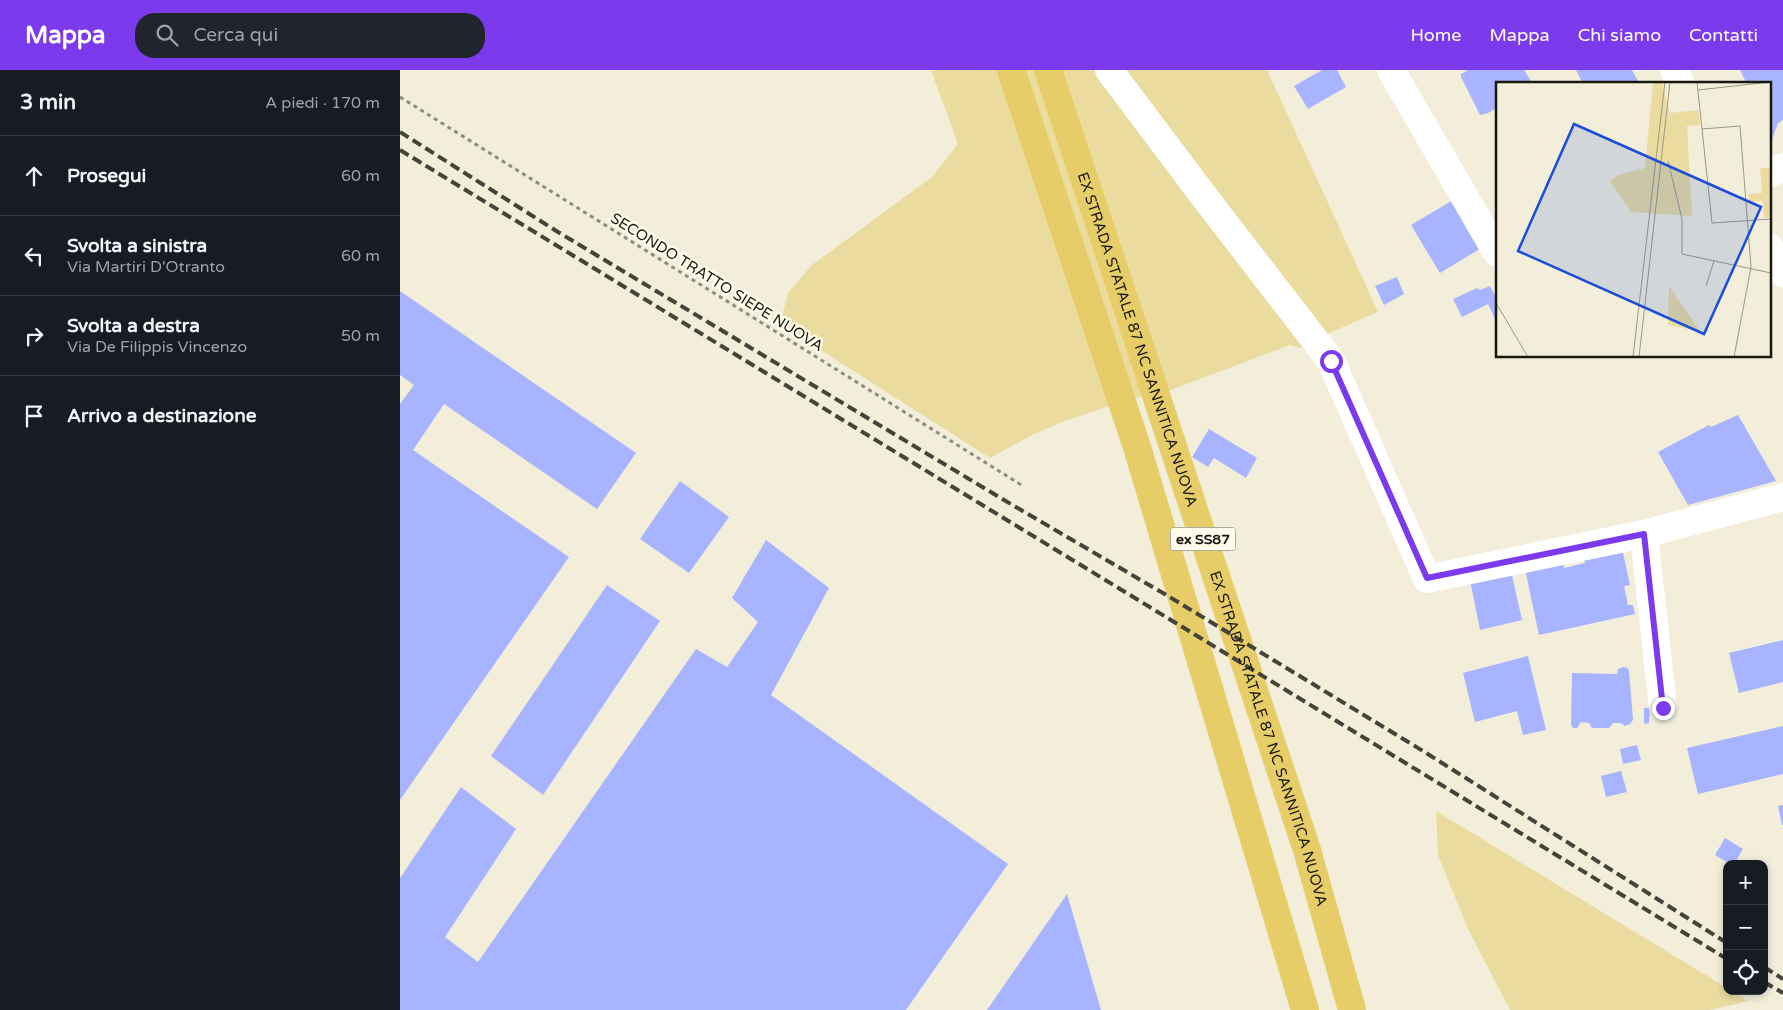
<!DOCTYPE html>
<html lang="it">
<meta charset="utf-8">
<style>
body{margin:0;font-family:"Varela Round",sans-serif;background:#20242c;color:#f1f3f6}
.controls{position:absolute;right:15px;bottom:15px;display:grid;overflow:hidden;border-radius:10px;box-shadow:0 2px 8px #0003}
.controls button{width:45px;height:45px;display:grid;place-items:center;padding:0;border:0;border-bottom:1px solid #363941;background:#171b24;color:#f1f3f6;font:25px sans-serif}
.stop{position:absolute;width:15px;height:15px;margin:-11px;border:4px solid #7c3aed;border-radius:50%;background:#fff}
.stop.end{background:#7c3aed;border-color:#fff;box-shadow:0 1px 5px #0008}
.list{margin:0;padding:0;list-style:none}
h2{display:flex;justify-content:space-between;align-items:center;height:65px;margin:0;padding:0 20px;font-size:21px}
h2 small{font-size:16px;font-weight:400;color:#9ea1a6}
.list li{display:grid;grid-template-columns:32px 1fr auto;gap:15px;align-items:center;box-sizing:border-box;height:80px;padding:0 20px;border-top:1px solid #363941}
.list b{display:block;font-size:19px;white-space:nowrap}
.list p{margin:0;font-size:16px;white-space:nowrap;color:#9ea1a6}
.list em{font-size:16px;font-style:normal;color:#9ea1a6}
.icon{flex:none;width:28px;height:28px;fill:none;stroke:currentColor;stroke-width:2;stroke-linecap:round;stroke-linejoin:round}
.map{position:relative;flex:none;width:1383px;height:940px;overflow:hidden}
header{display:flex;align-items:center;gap:30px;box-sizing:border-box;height:70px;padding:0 25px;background:#7c3aed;color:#fff}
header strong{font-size:24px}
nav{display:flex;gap:28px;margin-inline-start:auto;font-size:18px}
.search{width:350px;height:45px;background:#20242c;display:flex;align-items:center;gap:12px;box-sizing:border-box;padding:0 18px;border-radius:20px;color:#9ea1a6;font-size:19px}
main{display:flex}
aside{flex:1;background:#171b24}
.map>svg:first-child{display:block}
</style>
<header>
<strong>Mappa</strong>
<div class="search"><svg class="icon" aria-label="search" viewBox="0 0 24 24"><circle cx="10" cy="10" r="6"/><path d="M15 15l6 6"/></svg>Cerca qui</div>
<nav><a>Home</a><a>Mappa</a><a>Chi siamo</a><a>Contatti</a></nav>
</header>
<main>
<aside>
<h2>3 min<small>A piedi · 170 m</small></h2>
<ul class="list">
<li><svg class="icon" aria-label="ahead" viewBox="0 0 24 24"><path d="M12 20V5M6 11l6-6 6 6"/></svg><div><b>Prosegui</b></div><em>60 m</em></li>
<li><svg class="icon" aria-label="left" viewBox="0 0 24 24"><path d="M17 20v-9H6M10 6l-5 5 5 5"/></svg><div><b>Svolta a sinistra</b><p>Via Martiri D'Otranto</p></div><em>60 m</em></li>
<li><svg class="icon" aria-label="right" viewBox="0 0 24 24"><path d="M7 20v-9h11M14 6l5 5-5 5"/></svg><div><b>Svolta a destra</b><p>Via De Filippis Vincenzo</p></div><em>50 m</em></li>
<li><svg class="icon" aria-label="arrive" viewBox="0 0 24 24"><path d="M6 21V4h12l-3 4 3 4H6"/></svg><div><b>Arrivo a destinazione</b></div></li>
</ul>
</aside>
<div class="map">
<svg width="1383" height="940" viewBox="0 0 1383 940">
<rect width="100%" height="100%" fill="#f2eeda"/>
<g fill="#eadb9e">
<path d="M 531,0 L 867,0 L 978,242 L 922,266 L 901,278 L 890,275 L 768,321 L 733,328 L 665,351 L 632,365 L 590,388 L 380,254 L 388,223 L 412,195 L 532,107 L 558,74 Z"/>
<path d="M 1036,741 L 1327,918 L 1327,921 L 1332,921 L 1348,931 L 1310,940 L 1110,940 L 1068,859 L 1038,785 Z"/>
</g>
<g fill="#a8b4ff">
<path d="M 922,0 L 937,0 L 946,17 L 908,39 L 894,16 Z"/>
<path d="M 1068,0 L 1124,0 L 1133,14 L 1097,14 L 1097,38 L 1088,43 L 1080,45 L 1061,7 L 1061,4 Z"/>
<path d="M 1176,0 L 1232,0 L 1238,11 L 1232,14 L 1183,14 Z"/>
<path d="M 1340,0 L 1383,0 L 1383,50 L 1378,53 L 1371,72 L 1369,71 L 1369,14 L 1347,14 Z"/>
<path d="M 1055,129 L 1083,177 L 1040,203 L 1011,155 Z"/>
<path d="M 997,207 L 1004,224 L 984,235 L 975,216 Z"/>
<path d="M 1090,216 L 1097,229 L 1097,253 L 1088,234 L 1062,247 L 1053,229 L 1077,218 L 1080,220 Z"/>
<path d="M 0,221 L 236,383 L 197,439 L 44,334 L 13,380 L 169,487 L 0,730 L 0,334 L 14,315 L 0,305 Z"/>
<path d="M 1338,345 L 1376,411 L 1288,435 L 1258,382 L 1309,355 L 1311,357 Z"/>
<path d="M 809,359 L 857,388 L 846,408 L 814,388 L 808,397 L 792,387 Z"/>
<path d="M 280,411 L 329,447 L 289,503 L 240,469 Z"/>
<path d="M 366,470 L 429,518 L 371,625 L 608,794 L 506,940 L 0,940 L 0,808 L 61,717 L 116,759 L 45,867 L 78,892 L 296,579 L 327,597 L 358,552 L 332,528 Z"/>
<path d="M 1222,478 L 1230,515 L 1224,516 L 1228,535 L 1233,535 L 1235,544 L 1139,565 L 1125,499 L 1163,491 L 1164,498 L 1185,493 L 1183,486 Z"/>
<path d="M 1111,501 L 1122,550 L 1080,560 L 1070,510 Z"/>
<path d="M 207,515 L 260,551 L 143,725 L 91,686 Z"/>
<path d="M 1383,570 L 1383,612 L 1339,623 L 1329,583 Z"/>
<path d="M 1128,586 L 1146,660 L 1123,665 L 1117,641 L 1075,652 L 1063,603 Z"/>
<path d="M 1223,597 L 1227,598 L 1229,600 L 1233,650 L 1230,654 L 1225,656 L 1221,653 L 1213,653 L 1209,658 L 1192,658 L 1189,653 L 1181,652 L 1177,658 L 1173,658 L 1171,655 L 1172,603 L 1217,604 L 1218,599 Z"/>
<path d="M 1244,638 L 1250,638 L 1249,653 L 1244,654 Z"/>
<path d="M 1383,656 L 1383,704 L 1298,724 L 1287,678 Z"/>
<path d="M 1237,675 L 1241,690 L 1223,694 L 1220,679 Z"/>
<path d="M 1221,701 L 1227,722 L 1206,727 L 1201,706 Z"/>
<path d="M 1383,735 L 1383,755 L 1382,755 L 1378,736 Z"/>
<path d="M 1325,768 L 1343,779 L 1334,794 L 1330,794 L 1315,785 Z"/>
<path d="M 667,824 L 701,940 L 587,940 Z"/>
</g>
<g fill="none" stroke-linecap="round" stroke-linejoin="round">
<path stroke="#908d7f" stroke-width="3" stroke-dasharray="4 4" stroke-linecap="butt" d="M 0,27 L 623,416"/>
<g stroke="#fff" stroke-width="28">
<path d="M 709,0 L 806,129 L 931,291 L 1027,509 L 1244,464 L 1383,427"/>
<path d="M 991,0 L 1097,183"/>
<path d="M 1274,0 L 1281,14"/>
<path d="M 1369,104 L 1383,97"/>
<path d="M 1369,177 L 1383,203"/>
<path d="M 1244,464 L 1263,638"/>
</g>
<g stroke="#e7cd67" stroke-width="28">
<path d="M 611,0 L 737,377 L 905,940"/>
<path id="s1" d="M 648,0 L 907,780 L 952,940"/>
</g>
<g stroke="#46443a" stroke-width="4" stroke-dasharray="10 5" stroke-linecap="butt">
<path d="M 0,62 L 158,162 L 604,430 L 768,526 L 1023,681 L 1327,873"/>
<path d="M 0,80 L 1327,889"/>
<path d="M 1364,897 L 1383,909"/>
<path d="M 1364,912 L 1383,923"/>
</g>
</g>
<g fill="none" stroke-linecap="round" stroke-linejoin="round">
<path stroke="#7c3aed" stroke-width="6" d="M 931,291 L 1027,508 L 1244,464 L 1263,638"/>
</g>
<g text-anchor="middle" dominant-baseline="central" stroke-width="5" stroke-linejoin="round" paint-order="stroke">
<rect fill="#fffbeb" stroke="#5d5b52" stroke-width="1" x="770.5" y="457.5" width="65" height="23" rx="4"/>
<g font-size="14" font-weight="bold" fill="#181710">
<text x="803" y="469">ex SS87</text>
</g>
<g font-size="15" fill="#181710" stroke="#fffbeb">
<text transform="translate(317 212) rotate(32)">SECONDO TRATTO SIEPE NUOVA</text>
<text stroke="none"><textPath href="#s1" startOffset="284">EX STRADA STATALE 87 NC SANNITICA NUOVA</textPath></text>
<text stroke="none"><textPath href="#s1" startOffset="704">EX STRADA STATALE 87 NC SANNITICA NUOVA</textPath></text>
</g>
</g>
<g transform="translate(1096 12)">
<rect width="275" height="275" fill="#f2eeda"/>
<path d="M 157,0 L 166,0 L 174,31 L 202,28 L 204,43 L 191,44 L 196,134 L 135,130 L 114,99 L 122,93 L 149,86 ZM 264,86 L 275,86 L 275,135 L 268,136 L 267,119 L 253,120 L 252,112 L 266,111 ZM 173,204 L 204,249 L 172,243 Z" fill="#eadb9e"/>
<path fill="none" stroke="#9b9889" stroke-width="1" d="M 201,0 L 216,141 L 275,137M 202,8 L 274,0M 206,47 L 244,44 L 255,185 L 238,275M 172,79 L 186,137 L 186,172 L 275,191M 210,204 L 218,179M 0,221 L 32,275M 137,275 L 169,0M 143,275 L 174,0"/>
<path fill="#1d4ed8" fill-opacity="0.15" stroke="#1d4ed8" stroke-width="2.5" d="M 78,42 L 265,125 L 208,252 L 22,169 Z"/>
<rect width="275" height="275" fill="none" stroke="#181710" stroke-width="2.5"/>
</g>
</svg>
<div class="controls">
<button>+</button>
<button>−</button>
<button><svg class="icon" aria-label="locate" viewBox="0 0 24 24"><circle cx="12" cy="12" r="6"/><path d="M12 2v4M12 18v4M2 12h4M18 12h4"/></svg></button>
</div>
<div class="stop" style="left:931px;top:291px"></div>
<div class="stop end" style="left:1263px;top:638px"></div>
</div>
</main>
